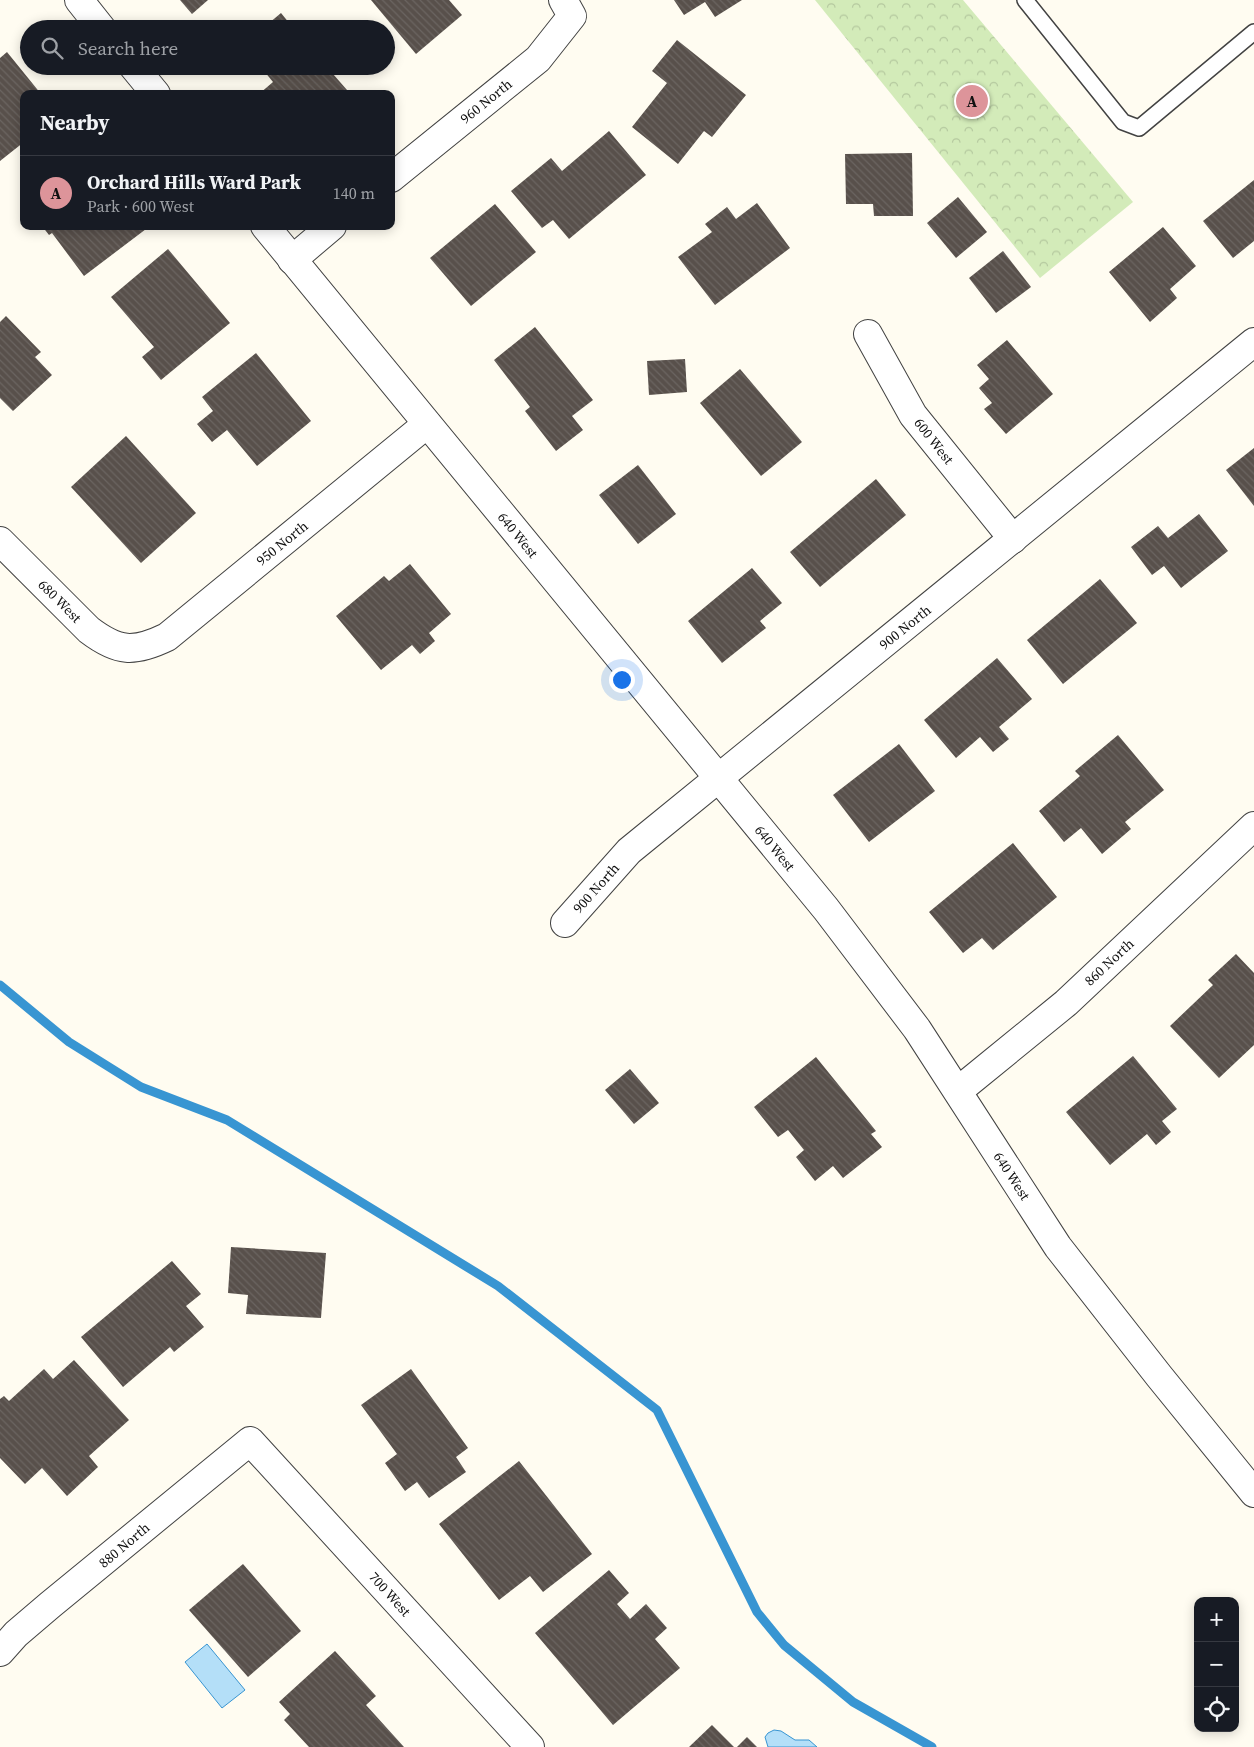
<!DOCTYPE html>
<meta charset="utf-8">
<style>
body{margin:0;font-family:"Source Serif 4",serif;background:#20242c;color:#f1f3f6}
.controls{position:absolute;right:15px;bottom:15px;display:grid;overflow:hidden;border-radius:10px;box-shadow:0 2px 12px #0003}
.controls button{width:45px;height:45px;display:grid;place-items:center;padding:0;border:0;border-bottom:1px solid #363941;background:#171b24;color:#f1f3f6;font:25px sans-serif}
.you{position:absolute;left:621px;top:679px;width:18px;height:18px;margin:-12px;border:4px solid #fff;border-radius:50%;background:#1a73e8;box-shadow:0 0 0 8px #1a73e833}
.badge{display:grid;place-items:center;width:32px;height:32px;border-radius:50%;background:#dd949a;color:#111;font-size:16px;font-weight:700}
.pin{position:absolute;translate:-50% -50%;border:2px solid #fff;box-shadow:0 1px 5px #0006}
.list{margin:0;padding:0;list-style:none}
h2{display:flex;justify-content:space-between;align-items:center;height:65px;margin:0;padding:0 20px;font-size:21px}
h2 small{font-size:16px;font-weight:400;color:#9ea1a6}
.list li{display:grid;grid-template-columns:32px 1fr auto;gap:15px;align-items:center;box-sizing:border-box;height:75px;padding:0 20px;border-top:1px solid #363941}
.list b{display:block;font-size:19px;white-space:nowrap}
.list p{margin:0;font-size:16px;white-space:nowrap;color:#9ea1a6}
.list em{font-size:16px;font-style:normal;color:#9ea1a6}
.icon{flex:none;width:28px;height:28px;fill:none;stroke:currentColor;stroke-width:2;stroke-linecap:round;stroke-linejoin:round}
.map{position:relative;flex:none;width:1254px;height:1747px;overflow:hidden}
.search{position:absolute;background:#171b24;box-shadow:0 2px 12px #0003;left:20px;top:20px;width:375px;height:55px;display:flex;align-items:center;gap:12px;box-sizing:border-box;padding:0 18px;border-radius:28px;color:#9ea1a6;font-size:19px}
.panel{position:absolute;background:#171b24;box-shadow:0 2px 12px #0003;left:20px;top:90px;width:375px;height:140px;border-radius:10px}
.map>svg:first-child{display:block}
</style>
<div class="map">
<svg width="1254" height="1747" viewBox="0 0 1254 1747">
<defs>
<pattern id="park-crowns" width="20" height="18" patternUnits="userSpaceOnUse" patternTransform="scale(1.25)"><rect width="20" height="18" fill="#d3ebb9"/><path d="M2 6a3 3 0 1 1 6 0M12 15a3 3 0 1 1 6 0" fill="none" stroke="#b4c89e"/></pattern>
<pattern id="building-back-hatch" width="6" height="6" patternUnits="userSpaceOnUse" patternTransform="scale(1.25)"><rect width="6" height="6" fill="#58504b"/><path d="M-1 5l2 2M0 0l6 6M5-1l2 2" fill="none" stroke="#6b6561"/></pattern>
</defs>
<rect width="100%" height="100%" fill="#fffcf1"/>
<path fill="url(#park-crowns)" d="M 815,0 L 963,0 L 1133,202 L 1040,278 Z"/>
<g fill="#b4dff8" stroke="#3895d2">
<path d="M 207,1644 L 245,1690 L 222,1708 L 185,1662 Z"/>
<path d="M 774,1730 L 781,1731 L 795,1740 L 809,1740 L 817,1747 L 768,1747 L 765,1737 L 768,1733 Z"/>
</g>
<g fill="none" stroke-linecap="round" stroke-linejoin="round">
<path stroke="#3895d2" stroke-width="9" d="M 0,985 L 69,1042 L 141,1087 L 227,1120 L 498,1286 L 657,1410 L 757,1612 L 784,1645 L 853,1702 L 932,1747"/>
</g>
<g fill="url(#building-back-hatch)">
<path d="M 180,0 L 208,0 L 192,14 Z"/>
<path d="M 371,0 L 449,0 L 462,15 L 416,54 Z"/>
<path d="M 674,0 L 742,0 L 715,17 L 705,2 L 684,15 Z"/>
<path d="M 281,13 L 294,29 L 262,29 Z"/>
<path d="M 677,40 L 746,95 L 712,137 L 704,131 L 678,164 L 632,127 L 667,83 L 652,71 Z"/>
<path d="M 7,52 L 41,94 L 24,94 L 24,142 L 0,161 L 0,58 Z"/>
<path d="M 260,66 L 326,66 L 347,90 L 342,94 L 259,94 L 273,82 Z"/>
<path d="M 609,131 L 646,175 L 569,239 L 553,220 L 542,228 L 511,191 L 551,158 L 562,171 Z"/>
<path d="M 912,153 L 913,216 L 874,216 L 873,204 L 846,204 L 845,154 Z"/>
<path d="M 1254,180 L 1254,241 L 1233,258 L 1203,221 Z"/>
<path d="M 958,197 L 987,232 L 956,258 L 927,223 Z"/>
<path d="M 757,203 L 790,248 L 715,305 L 678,257 L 712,232 L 705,224 L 727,207 L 736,219 Z"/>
<path d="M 495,204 L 536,252 L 471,306 L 430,258 Z"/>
<path d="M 42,226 L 145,226 L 146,229 L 84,276 L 52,233 L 49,235 Z"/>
<path d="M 1163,227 L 1196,266 L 1170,289 L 1177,298 L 1150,322 L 1109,272 Z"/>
<path d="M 168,249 L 230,323 L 161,380 L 142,357 L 154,347 L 111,297 Z"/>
<path d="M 1003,251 L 1031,287 L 996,313 L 969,278 Z"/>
<path d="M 6,316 L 41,352 L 35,357 L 52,375 L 13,411 L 0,398 L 0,322 Z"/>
<path d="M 535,327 L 593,400 L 572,416 L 583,430 L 556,451 L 525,411 L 530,407 L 494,360 Z"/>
<path d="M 1007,340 L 1053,394 L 1006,434 L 984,409 L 992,403 L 979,388 L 989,379 L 977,365 Z"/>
<path d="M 256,353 L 311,421 L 257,466 L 227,430 L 212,442 L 197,424 L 213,411 L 202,397 Z"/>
<path d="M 685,359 L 687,392 L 649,395 L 647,361 Z"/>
<path d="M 740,369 L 802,442 L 761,476 L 700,403 Z"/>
<path d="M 126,436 L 196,513 L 141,563 L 71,487 Z"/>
<path d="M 1254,448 L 1254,506 L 1226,470 Z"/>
<path d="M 638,465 L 676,514 L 638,544 L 599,495 Z"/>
<path d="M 876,479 L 906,515 L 820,587 L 790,552 Z"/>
<path d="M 1199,514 L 1228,551 L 1181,588 L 1164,566 L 1152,575 L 1131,547 L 1158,526 L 1168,538 Z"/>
<path d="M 410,564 L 451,614 L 429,633 L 435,641 L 420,654 L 412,645 L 381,670 L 336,616 L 384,576 L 389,581 Z"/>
<path d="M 752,568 L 782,603 L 760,621 L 766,628 L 722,663 L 688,621 Z"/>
<path d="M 1100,579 L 1137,623 L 1063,684 L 1027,640 Z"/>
<path d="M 997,658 L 1032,699 L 999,727 L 1009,739 L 993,752 L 980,737 L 956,758 L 924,720 Z"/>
<path d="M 1118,735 L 1164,790 L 1125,822 L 1131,829 L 1102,854 L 1081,828 L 1064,842 L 1039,811 L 1080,776 L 1075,771 Z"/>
<path d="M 899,744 L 935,791 L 869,842 L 833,795 Z"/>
<path d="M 1013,843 L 1057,897 L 993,950 L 982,938 L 963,953 L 929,912 Z"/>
<path d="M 1236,954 L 1254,973 L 1254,1045 L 1219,1078 L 1170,1026 L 1213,985 L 1208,980 Z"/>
<path d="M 1133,1056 L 1177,1109 L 1162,1121 L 1171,1132 L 1156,1145 L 1147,1134 L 1110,1165 L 1066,1112 Z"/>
<path d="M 816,1057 L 876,1131 L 871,1134 L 882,1147 L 843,1178 L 833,1166 L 815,1181 L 796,1157 L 804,1150 L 788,1130 L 778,1137 L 754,1107 Z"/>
<path d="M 630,1069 L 659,1103 L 634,1124 L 605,1090 Z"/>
<path d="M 231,1247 L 326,1253 L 321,1318 L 246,1314 L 248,1295 L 228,1293 Z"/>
<path d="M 172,1261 L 201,1294 L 186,1306 L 204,1327 L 174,1352 L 170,1347 L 123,1387 L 81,1337 Z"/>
<path d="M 74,1360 L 129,1420 L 89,1456 L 98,1467 L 67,1496 L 42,1468 L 25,1484 L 0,1458 L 0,1399 L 4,1396 L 9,1401 L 44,1369 L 53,1379 Z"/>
<path d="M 411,1369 L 468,1448 L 456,1457 L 466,1472 L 429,1498 L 417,1482 L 405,1491 L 385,1463 L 397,1454 L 361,1405 Z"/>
<path d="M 519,1461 L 592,1554 L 543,1592 L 530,1576 L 499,1600 L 439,1524 Z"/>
<path d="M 243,1564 L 301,1631 L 248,1677 L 189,1610 Z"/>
<path d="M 609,1570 L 629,1593 L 617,1604 L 630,1619 L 646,1604 L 667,1628 L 655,1639 L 680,1668 L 613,1725 L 535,1633 Z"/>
<path d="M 335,1651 L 376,1696 L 366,1705 L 404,1747 L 309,1747 L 284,1720 L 290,1714 L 279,1702 Z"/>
<path d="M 712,1725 L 734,1747 L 689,1747 Z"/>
<path d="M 747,1737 L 757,1747 L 737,1747 Z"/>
</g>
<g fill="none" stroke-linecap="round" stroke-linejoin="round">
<defs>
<path id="lane" d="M 1025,0 L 1123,122 L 1139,128 L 1254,32"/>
<g id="street">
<path d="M 79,0 L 102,29"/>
<path d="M 133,66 L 156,94"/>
<path d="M 391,178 L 538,59 L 572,16 L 563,0"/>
<path d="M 265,226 L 826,909 L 917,1029 L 1058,1247 L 1159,1376 L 1254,1493"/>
<path d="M 292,260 L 332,226"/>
<path d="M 868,334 L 913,415 L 1013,539"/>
<path d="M 0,541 L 89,630 C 118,652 134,653 167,637 L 427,424"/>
<path d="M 565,923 L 629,851 L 1254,342"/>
<path d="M 958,1091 L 1066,1003 L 1254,826"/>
<path d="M 0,1652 L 16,1634 L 50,1605 L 250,1441 L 530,1747"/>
</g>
</defs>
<use href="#lane" stroke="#424242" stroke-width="18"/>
<use href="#street" stroke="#424242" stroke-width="30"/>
<use href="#lane" stroke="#fff" stroke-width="15"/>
<use href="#street" stroke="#fff" stroke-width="28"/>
</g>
<g text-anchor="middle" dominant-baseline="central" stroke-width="5" stroke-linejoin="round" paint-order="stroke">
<g font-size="14" fill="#0f0f0f" stroke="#fff">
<text transform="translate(486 101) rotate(-39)">960 North</text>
<text transform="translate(934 441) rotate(52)">600 West</text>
<text transform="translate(518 535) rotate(51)">640 West</text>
<text transform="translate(282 543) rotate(-39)">950 North</text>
<text transform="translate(60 601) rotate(45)">680 West</text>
<text transform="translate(905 627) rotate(-39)">900 North</text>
<text transform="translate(775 848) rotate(51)">640 West</text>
<text transform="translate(596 888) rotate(-48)">900 North</text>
<text transform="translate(1109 962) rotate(-43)">860 North</text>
<text transform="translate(1012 1176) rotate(57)">640 West</text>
<text transform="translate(124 1545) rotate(-40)">880 North</text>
<text transform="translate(390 1594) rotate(48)">700 West</text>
</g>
</g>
</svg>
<div class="controls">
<button>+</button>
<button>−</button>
<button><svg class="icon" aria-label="locate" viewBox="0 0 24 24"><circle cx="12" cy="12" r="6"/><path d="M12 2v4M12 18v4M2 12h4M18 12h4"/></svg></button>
</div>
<div class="you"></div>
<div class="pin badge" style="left:972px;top:101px">A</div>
<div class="search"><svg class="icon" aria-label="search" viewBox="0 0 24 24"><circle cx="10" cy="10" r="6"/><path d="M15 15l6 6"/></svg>Search here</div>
<section class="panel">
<h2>Nearby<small></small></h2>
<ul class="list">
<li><span class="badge">A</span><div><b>Orchard Hills Ward Park</b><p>Park · 600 West</p></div><em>140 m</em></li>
</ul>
</section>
</div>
